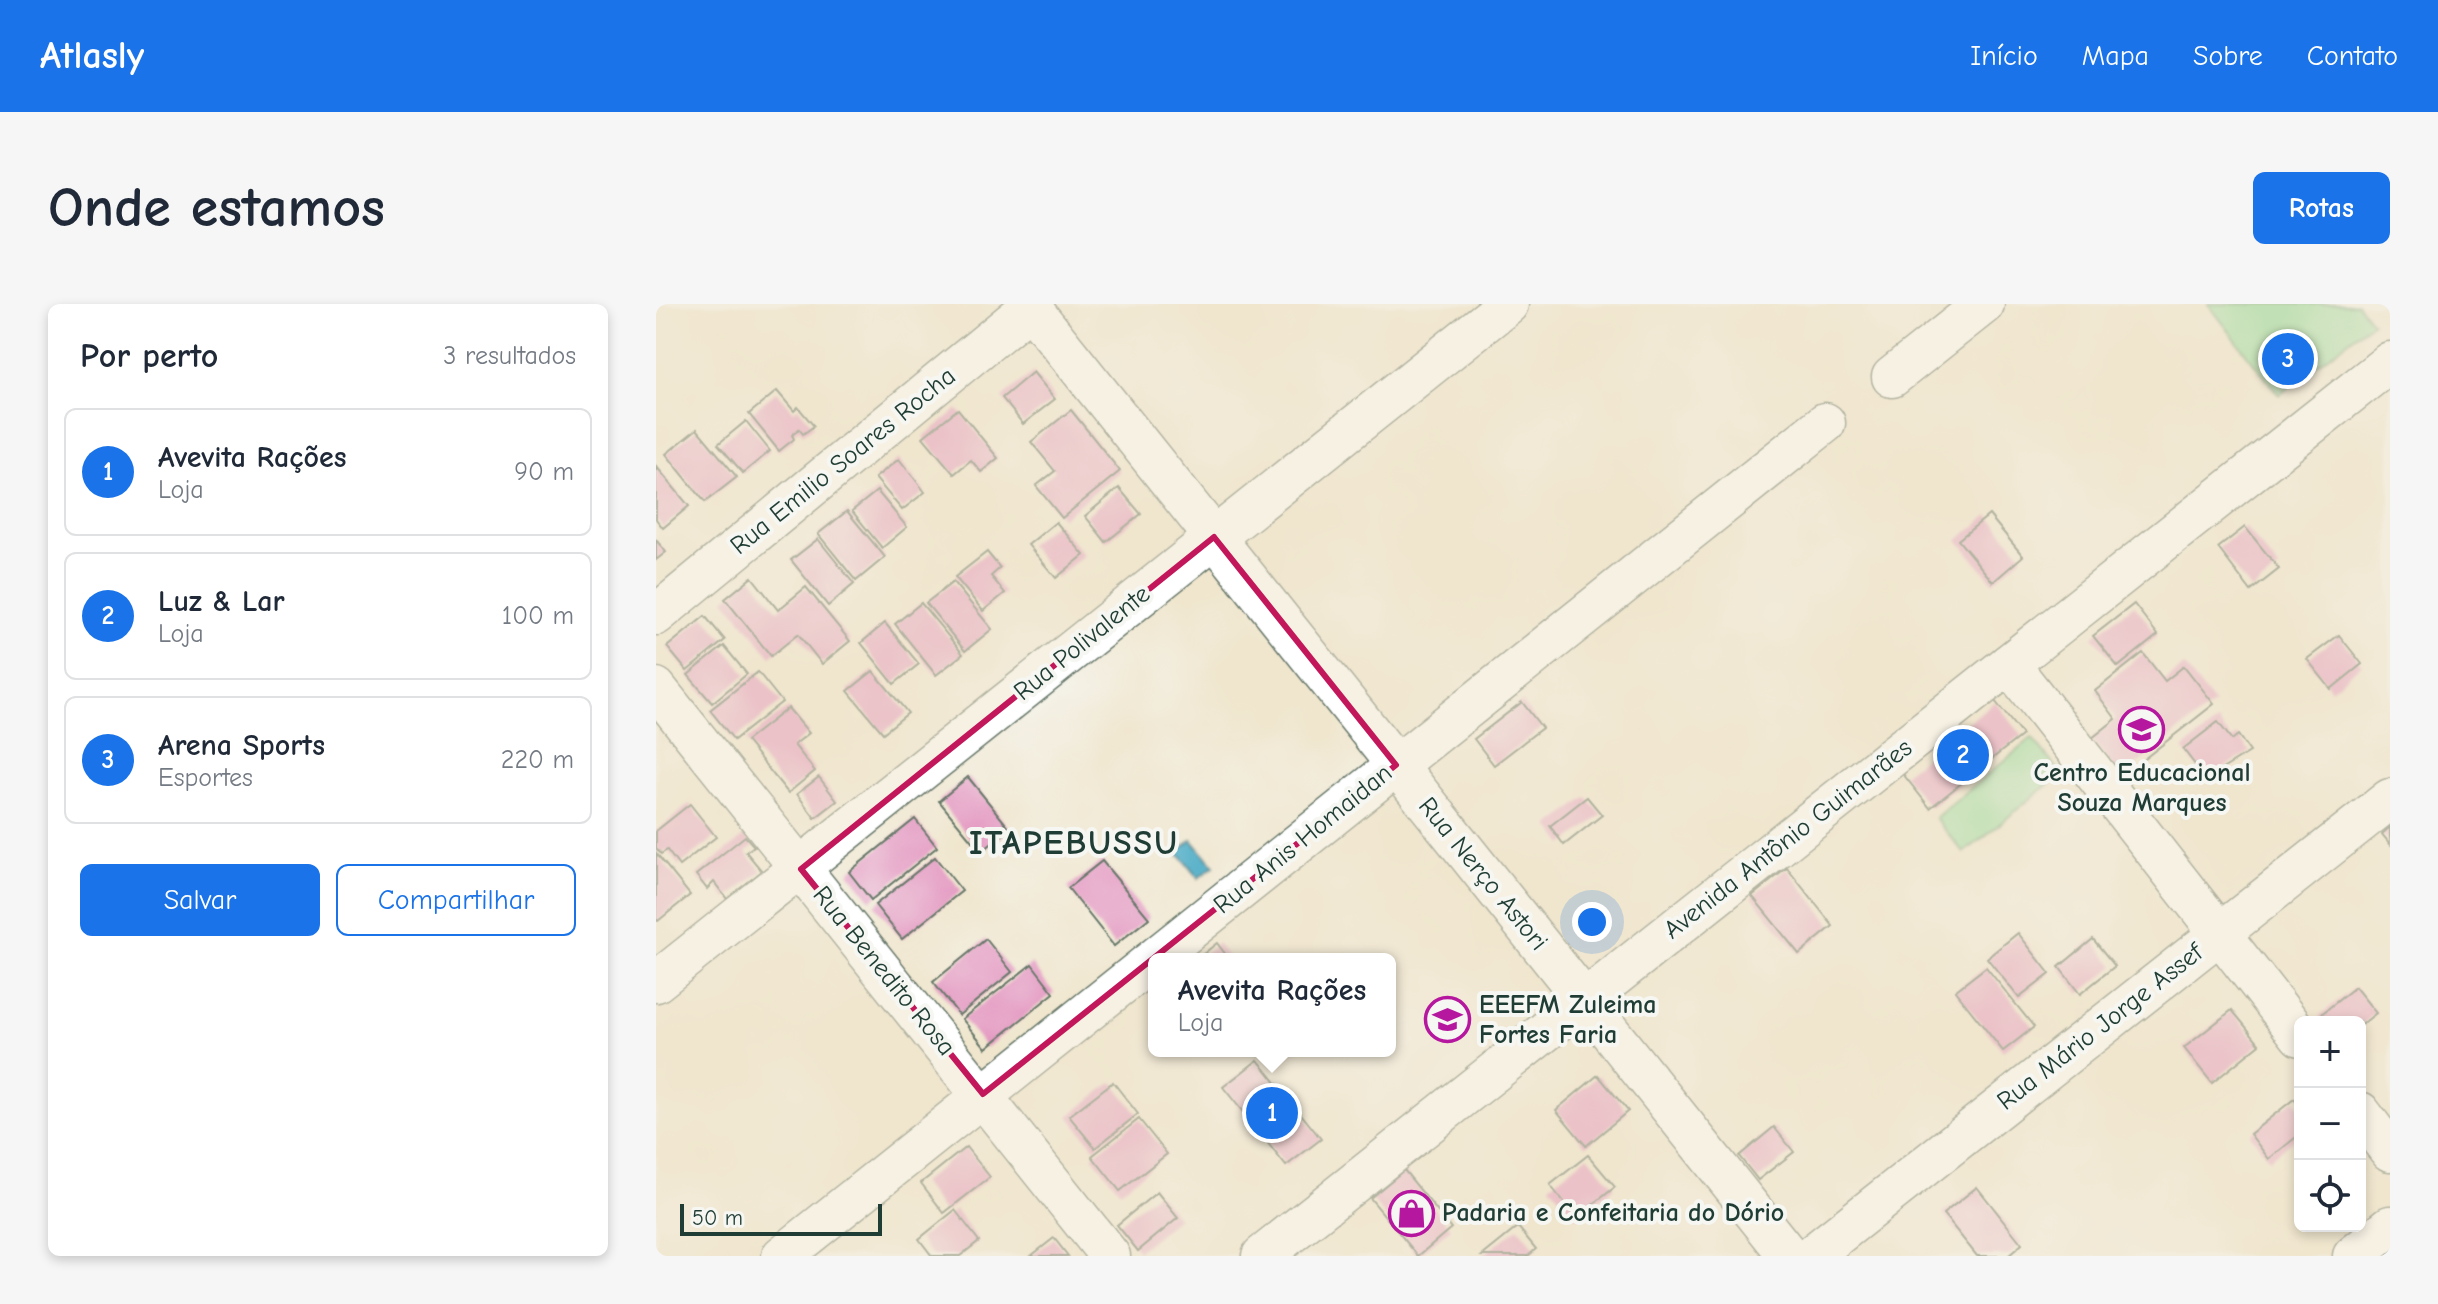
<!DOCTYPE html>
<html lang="pt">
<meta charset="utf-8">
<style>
body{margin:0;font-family:"Comic Neue",sans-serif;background:#f6f6f7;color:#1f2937}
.controls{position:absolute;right:24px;bottom:24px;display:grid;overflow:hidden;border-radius:12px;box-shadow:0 4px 12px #0003}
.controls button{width:72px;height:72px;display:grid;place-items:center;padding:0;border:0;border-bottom:2px solid #e0e1e3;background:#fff;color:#1f2937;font:40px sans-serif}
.scale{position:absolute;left:24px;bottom:20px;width:202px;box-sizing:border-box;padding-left:8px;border:4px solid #1f3d34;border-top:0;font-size:22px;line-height:28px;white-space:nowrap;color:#1f3d34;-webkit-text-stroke:6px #f6f6f2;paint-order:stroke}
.you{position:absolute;left:936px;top:618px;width:28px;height:28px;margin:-20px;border:6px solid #fff;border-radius:50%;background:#1a73e8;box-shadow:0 0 0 12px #1a73e833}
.badge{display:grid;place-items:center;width:52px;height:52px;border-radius:50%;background:#1a73e8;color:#fff;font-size:26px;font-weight:700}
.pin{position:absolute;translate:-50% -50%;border:4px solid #fff;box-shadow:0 2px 8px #0006}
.popup{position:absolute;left:492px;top:649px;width:248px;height:104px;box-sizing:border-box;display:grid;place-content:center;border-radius:12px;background:#fff;filter:drop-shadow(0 2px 6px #0005);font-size:26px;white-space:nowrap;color:#747a83}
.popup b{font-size:30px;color:#1f2937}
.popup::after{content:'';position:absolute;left:50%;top:100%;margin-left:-16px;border:16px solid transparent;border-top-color:#fff}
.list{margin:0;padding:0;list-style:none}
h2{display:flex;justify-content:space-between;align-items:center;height:104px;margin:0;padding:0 32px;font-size:34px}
h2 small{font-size:26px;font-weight:400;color:#747a83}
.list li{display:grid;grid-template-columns:52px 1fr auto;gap:24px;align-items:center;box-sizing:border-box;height:128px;margin:0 16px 16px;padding:0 16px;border:2px solid #e0e1e3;border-radius:12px}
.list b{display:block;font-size:30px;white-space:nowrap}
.list p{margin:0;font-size:26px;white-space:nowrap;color:#747a83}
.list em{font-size:26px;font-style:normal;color:#747a83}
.actions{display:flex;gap:16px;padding:24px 32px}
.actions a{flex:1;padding:18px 0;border:2px solid #1a73e8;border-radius:12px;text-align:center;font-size:28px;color:#1a73e8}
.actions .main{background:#1a73e8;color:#fff}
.icon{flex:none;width:44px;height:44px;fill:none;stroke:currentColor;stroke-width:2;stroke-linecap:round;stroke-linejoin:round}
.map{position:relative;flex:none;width:1734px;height:952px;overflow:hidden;border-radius:12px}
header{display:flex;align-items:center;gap:48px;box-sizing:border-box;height:112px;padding:0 40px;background:#1a73e8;color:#fff}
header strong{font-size:38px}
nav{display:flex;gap:44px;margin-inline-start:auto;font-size:28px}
.intro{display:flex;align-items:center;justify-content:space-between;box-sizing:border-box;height:192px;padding:0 48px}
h1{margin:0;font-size:56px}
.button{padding:20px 36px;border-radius:12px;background:#1a73e8;color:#fff;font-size:28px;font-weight:700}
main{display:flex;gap:48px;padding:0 48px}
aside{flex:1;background:#fff;border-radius:12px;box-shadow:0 4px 12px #0003}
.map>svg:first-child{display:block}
</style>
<header>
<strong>Atlasly</strong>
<nav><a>Início</a><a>Mapa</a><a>Sobre</a><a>Contato</a></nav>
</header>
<div class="intro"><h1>Onde estamos</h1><a class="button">Rotas</a></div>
<main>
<aside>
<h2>Por perto<small>3 resultados</small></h2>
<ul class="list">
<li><span class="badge">1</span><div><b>Avevita Rações</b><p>Loja</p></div><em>90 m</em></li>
<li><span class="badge">2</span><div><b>Luz &amp; Lar</b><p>Loja</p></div><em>100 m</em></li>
<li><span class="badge">3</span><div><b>Arena Sports</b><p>Esportes</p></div><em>220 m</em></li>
</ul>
<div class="actions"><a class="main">Salvar</a><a>Compartilhar</a></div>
</aside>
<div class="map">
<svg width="1734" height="952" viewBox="0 0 1734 952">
<rect width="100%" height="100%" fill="#f6f6f2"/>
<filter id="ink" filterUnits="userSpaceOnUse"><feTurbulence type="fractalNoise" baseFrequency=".0125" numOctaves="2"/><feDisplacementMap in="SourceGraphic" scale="16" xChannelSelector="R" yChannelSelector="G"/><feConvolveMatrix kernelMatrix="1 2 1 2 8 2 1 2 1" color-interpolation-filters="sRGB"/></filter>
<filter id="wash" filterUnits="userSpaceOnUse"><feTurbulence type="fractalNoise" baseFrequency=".006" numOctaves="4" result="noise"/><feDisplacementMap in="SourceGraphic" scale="32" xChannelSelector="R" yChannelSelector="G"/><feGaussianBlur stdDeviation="1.8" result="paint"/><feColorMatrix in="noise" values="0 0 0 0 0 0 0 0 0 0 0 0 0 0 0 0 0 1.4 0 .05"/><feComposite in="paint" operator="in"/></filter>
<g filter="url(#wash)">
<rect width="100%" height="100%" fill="#f0e6ce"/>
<g fill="#8bda99" stroke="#558c66" stroke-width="2">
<path d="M 1552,0 L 1701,0 L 1716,18 L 1623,91 Z"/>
<path d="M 1376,434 L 1405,470 L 1308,549 L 1279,514 Z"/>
</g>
<path fill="#44a9c4" stroke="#32737c" stroke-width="2" d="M 536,536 L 558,562 L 542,574 L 521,548 Z"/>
<g id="blocks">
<g fill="#e498c1">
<path d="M 377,68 L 399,95 L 367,120 L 346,94 Z"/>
<path d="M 121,87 L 138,107 L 142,103 L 158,122 L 147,130 L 143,125 L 136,131 L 138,135 L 123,147 L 93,110 Z"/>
<path d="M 302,105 L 342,154 L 325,168 L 315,156 L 298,170 L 267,133 Z"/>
<path d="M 415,106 L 464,167 L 406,214 L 380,182 L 399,167 L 375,138 Z"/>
<path d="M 90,117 L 114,147 L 87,169 L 62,140 Z"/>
<path d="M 41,125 L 81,173 L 49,198 L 10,150 Z"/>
<path d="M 243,155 L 269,188 L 246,206 L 219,174 Z"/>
<path d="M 0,162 L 33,202 L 7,224 L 0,215 Z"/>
<path d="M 463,184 L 485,210 L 450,238 L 429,212 Z"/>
<path d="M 221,187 L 251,223 L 226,244 L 196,207 Z"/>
<path d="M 191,207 L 229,253 L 200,277 L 162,230 Z"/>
<path d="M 1333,211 L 1367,252 L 1337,278 L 1302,236 Z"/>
<path d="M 400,218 L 428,251 L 400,274 L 372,241 Z"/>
<path d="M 1589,223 L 1623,265 L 1595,287 L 1562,244 Z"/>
<path d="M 162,235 L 198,280 L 172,302 L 135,256 Z"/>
<path d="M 0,236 L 10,248 L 0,256 Z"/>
<path d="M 331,248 L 344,264 L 335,272 L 349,289 L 327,307 L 299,273 Z"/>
<path d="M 96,273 L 122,306 L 150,283 L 194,337 L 166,360 L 142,330 L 115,352 L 69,295 Z"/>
<path d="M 297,278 L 336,325 L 309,347 L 270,299 Z"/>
<path d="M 265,299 L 307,350 L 280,371 L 239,320 Z"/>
<path d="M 1478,300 L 1502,331 L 1462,363 L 1437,332 Z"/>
<path d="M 49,312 L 69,336 L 31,367 L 11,343 Z"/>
<path d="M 229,319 L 263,360 L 238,380 L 205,339 Z"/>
<path d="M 1683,331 L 1706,360 L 1675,385 L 1651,355 Z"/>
<path d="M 68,342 L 91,370 L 56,399 L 32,371 Z"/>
<path d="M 1487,349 L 1509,377 L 1528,362 L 1558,400 L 1465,473 L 1435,435 L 1460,415 L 1439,387 Z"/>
<path d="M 217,367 L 252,409 L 227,429 L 192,387 Z"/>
<path d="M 102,368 L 126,398 L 78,436 L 54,406 Z"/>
<path d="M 1339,397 L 1366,431 L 1274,504 L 1247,470 Z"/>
<path d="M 866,398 L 886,424 L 838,461 L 818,435 Z"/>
<path d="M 132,404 L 153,429 L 138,441 L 159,467 L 132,489 L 90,437 Z"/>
<path d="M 1562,418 L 1576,436 L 1582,431 L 1594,448 L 1550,475 L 1527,445 Z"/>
<path d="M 163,473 L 181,497 L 159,514 L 141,490 Z"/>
<path d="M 312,473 L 354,525 L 325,548 L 283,497 Z"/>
<path d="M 931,493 L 946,511 L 908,541 L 894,522 Z"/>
<path d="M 34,500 L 60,533 L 23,562 L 11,546 L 5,550 L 0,544 L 0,527 Z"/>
<path d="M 259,515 L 281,543 L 215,596 L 193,568 Z"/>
<path d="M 1734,523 L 1734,540 L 1726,530 Z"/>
<path d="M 89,532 L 98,542 L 90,548 L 106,567 L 71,595 L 58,578 L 51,585 L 40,571 Z"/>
<path d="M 0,549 L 34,591 L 2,617 L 0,615 Z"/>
<path d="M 279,553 L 306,587 L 246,635 L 219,601 Z"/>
<path d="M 446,557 L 493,614 L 458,642 L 412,584 Z"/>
<path d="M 1131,564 L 1177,622 L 1143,650 L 1096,592 Z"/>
<path d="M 1362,629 L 1394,670 L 1363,694 L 1331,654 Z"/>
<path d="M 330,635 L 356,668 L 303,711 L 277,678 Z"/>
<path d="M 1437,635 L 1459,662 L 1424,690 L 1403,663 Z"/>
<path d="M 561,639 L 573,655 L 541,655 Z"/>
<path d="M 376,660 L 398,689 L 330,744 L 306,715 Z"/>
<path d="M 1330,663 L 1378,723 L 1347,747 L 1299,687 Z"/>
<path d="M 1699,683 L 1720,709 L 1704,722 L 1704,718 L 1667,718 L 1663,712 Z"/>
<path d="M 1576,706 L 1604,740 L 1556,779 L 1528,744 Z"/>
<path d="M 602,756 L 665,835 L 630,862 L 567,783 Z"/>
<path d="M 942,771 L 972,807 L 930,842 L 900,806 Z"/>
<path d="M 457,778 L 482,810 L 439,844 L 413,812 Z"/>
<path d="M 1638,795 L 1644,803 L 1644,830 L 1613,855 L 1594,830 Z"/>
<path d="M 483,815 L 511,850 L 464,887 L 436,852 Z"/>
<path d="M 1118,823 L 1138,848 L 1102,876 L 1083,852 Z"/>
<path d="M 310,843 L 334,873 L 288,909 L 265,879 Z"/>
<path d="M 932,851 L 959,883 L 920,914 L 894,881 Z"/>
<path d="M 748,866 L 795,924 L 762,952 L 714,894 Z"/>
<path d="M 1321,883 L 1366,940 L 1352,952 L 1321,952 L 1287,910 Z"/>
<path d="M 501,888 L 522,914 L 482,947 L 461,921 Z"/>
<path d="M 299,906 L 323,937 L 304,952 L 276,952 L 263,935 Z"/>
<path d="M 862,923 L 880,945 L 872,952 L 826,952 Z"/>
<path d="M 398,934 L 412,952 L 375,952 Z"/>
</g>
</g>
</g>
<g filter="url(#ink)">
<use href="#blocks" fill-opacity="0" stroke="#68786a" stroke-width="2"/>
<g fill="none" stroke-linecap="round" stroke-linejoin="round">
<defs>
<g id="minor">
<path d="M 372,0 L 1133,952"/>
<path d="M 1236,73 L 1328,0"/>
<path d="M 0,311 L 378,0"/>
<path d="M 1353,360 L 1644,732"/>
<path d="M 0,384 L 454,952"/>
<path d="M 0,678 L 852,0"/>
<path d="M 1704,808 L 1734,847"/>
<path d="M 126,952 L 1169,119"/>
<path d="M 606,952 L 1734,58"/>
<path d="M 1155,952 L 1734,495"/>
<path d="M 1697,952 L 1734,922"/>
</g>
</defs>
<use href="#minor" stroke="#68786a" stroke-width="43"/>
<use href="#minor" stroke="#fff" stroke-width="40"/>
</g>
</g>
<path d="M0 0H1734V952H0ZM 558,233 L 740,461 L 327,790 L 145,565 Z" fill="#f0e6ce" fill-opacity=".55" fill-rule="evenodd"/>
<path fill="none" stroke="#c2185b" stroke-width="6" stroke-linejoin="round" d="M 558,233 L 740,461 L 327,790 L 145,565 Z"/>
<defs>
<symbol id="school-ring" viewBox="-11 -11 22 22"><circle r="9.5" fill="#f6f6f2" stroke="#b5179e" stroke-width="1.5"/><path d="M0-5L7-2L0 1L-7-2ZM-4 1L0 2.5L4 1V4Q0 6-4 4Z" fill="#b5179e"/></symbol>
<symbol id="shop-ring" viewBox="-11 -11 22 22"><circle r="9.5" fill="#f6f6f2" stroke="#b5179e" stroke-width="1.5"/><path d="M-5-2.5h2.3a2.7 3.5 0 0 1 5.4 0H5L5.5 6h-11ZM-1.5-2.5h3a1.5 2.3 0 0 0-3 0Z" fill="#b5179e"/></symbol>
</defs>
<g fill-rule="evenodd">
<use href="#school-ring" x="1460" y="400" width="51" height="51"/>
<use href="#school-ring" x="766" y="690" width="51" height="51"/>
<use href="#shop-ring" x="730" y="884" width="51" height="51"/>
</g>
<g text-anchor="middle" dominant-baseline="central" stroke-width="8" stroke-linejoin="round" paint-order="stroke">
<g font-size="26" fill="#1f3d34" stroke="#f6f6f2">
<text transform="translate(187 157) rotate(-39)">Rua Emilio Soares Rocha</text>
<text transform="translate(426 339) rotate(-39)">Rua Polivalente</text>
<text transform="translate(647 535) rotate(-39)">Rua Anis Homaidan</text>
<text transform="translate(1132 535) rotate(-38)">Avenida Antônio Guimarães</text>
<text transform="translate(827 570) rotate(51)">Rua Nerço Astori</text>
<text transform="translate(228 667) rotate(51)">Rua Benedito Rosa</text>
<text transform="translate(1444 723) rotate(-38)">Rua Mário Jorge Assef</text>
</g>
<g font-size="26" font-weight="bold" fill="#1f3d34" stroke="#f6f6f2" text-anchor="start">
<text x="1486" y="469" text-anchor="middle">Centro Educacional<tspan x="1486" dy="30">Souza Marques</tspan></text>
<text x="823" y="701">EEEFM Zuleima<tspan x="823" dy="30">Fortes Faria</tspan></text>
<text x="786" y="909">Padaria e Confeitaria do Dório</text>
</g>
<g font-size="34" font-weight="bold" letter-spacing="2" fill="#1f3d34" stroke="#f6f6f2">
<text x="418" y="539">ITAPEBUSSU</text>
</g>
</g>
</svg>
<div class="controls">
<button>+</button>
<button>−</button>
<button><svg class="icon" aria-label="locate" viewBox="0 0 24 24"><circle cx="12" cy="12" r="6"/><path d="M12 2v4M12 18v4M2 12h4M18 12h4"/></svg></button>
</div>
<div class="scale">50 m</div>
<div class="you"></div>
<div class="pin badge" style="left:616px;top:809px">1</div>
<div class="popup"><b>Avevita Rações</b>Loja</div>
<div class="pin badge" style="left:1307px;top:451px">2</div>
<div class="pin badge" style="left:1632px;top:55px">3</div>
</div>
</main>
